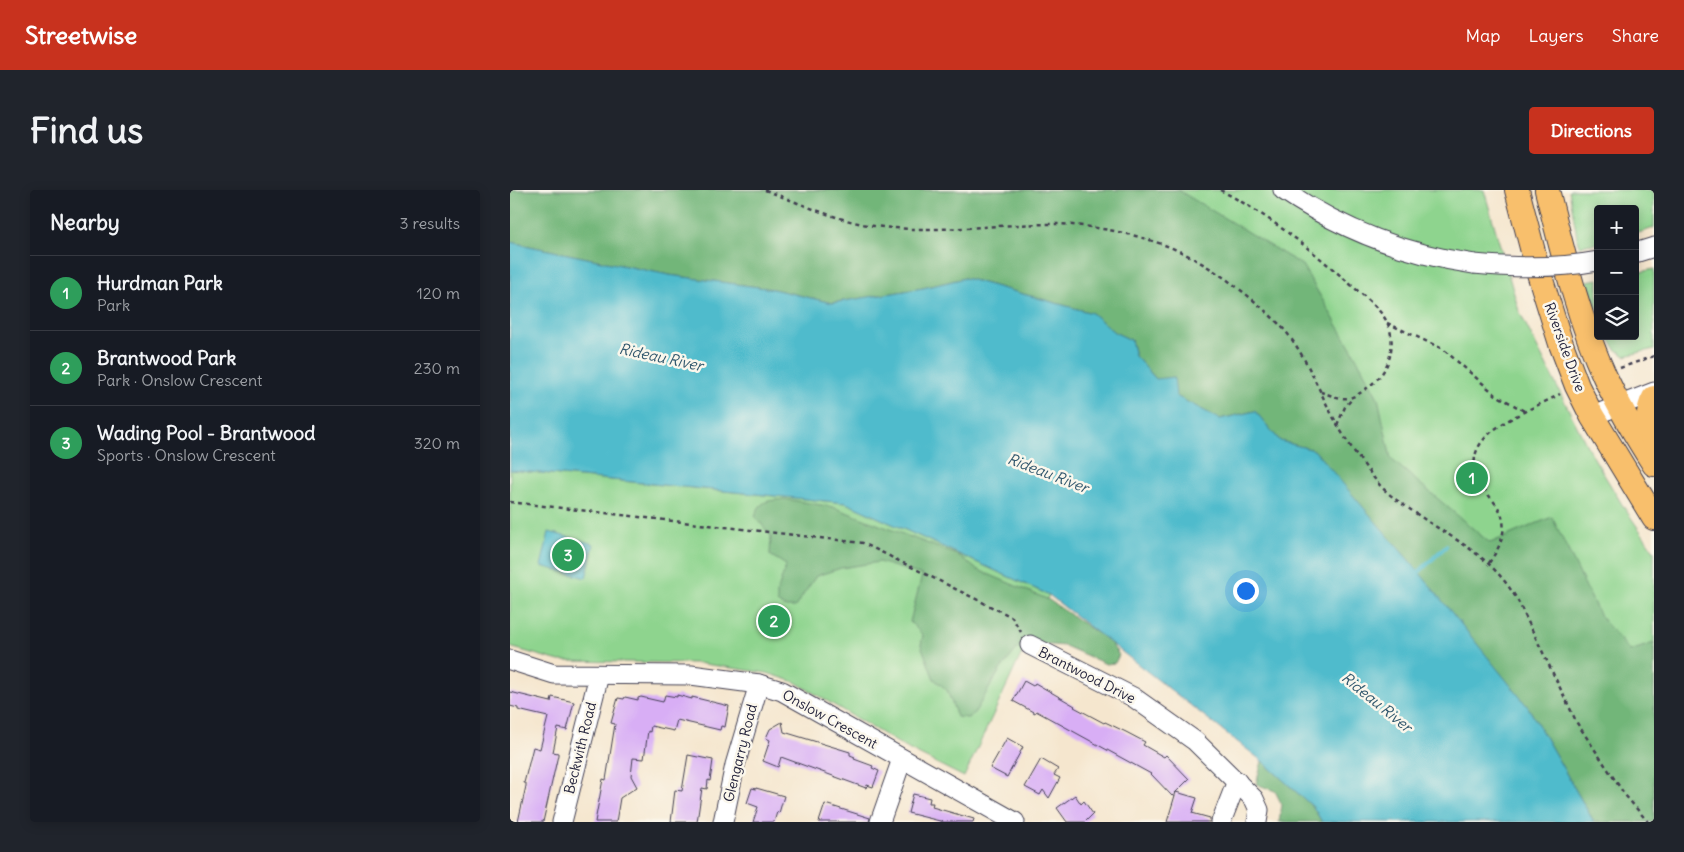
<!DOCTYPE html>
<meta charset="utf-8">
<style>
body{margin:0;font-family:Delius,sans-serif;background:#20242c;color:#f1f3f6}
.controls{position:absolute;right:15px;top:15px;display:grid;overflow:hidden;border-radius:5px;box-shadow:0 2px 12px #0003}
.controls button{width:45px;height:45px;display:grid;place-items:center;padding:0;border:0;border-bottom:1px solid #363941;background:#171b24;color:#f1f3f6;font:25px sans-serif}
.you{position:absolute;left:735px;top:400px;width:18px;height:18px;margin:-12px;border:4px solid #fff;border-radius:50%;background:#1a73e8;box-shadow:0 0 0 8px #1a73e833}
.badge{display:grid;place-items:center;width:32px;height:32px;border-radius:50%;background:#c8321e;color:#fff;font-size:16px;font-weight:700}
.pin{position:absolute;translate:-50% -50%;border:2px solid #fff;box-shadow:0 1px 5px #0006}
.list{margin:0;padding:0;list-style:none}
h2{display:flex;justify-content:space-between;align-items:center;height:65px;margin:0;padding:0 20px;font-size:21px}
h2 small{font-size:16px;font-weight:400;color:#9ea1a6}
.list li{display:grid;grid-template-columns:32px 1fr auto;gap:15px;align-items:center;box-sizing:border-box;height:75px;padding:0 20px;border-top:1px solid #363941}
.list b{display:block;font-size:19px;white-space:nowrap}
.list p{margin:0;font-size:16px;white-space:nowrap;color:#9ea1a6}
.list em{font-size:16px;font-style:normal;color:#9ea1a6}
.icon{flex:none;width:28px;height:28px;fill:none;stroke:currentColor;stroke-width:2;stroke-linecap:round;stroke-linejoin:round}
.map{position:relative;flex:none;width:1144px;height:632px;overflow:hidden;border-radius:5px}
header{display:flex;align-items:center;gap:30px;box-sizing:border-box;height:70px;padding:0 25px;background:#c8321e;color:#fff}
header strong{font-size:24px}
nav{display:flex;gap:28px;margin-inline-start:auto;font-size:18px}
.intro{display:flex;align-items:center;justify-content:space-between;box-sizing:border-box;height:120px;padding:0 30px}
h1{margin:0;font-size:35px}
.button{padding:12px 22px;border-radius:5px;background:#c8321e;color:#fff;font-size:18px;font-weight:700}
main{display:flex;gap:30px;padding:0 30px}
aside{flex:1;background:#171b24;border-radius:5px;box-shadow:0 2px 12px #0003}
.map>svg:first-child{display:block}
</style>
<header>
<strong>Streetwise</strong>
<nav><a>Map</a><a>Layers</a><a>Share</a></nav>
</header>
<div class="intro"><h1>Find us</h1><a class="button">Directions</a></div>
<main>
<aside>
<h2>Nearby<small>3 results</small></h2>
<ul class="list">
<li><span class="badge" style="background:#2e9e5b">1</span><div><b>Hurdman Park</b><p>Park</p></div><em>120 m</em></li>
<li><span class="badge" style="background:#2e9e5b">2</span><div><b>Brantwood Park</b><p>Park · Onslow Crescent</p></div><em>230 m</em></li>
<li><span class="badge" style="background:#2e9e5b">3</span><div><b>Wading Pool - Brantwood</b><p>Sports · Onslow Crescent</p></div><em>320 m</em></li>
</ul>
</aside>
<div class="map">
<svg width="1144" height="632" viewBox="0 0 1144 632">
<rect width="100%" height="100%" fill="#fbf7ec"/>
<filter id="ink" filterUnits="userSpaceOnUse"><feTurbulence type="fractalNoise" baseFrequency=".02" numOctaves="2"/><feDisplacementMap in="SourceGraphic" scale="10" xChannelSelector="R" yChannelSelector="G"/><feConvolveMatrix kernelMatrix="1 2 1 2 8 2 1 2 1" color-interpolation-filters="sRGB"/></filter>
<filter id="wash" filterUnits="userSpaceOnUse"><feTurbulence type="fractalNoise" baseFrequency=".0096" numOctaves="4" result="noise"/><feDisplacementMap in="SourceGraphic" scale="20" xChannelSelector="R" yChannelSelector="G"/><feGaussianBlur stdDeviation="1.12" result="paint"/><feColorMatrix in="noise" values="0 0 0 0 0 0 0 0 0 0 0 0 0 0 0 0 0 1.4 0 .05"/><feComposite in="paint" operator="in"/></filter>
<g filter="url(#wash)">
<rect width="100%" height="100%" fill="#f5e6ce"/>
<g fill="#8ed48e" stroke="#587b64">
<path d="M 0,0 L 974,0 L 1009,121 L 1078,258 L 1113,316 L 1144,361 L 1144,632 L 1084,632 L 1018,517 L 625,166 L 0,52 Z"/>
<path d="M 1059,0 L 1144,0 L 1144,38 L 1125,44 L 1125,19 L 1088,19 L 1088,53 L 1070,56 L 1067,47 Z"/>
<path d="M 1144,79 L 1144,159 L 1115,166 L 1106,159 L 1097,146 L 1125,146 L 1125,83 Z"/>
<path d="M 1088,89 L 1088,121 L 1077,91 Z"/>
<path d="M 0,280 L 336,313 L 539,405 L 454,587 L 400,560 L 285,492 L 257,483 L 187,473 L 49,471 L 0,457 Z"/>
</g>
<g fill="#72b679" stroke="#4a6c5a">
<path d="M 0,0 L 668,0 L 792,75 L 844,163 L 868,208 L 881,269 L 980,353 L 1042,327 L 1090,426 L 1120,461 L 1144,453 L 1144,632 L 1084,632 L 1018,517 L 804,260 L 770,251 L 745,221 L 710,229 L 665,206 L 646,189 L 625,166 L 621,150 L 604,142 L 582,123 L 455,88 L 413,98 L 322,113 L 263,99 L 159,85 L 0,52 Z"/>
<path d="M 275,309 L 323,317 L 450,366 L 466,379 L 539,410 L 599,451 L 609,465 L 605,473 L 596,474 L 555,456 L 512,453 L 490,480 L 465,522 L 458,528 L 447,527 L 437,500 L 424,489 L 411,455 L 413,445 L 400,432 L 412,385 L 369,372 L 331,378 L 306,386 L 285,417 L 275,417 L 267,412 L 267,403 L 276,375 L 260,365 L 261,346 L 245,326 C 251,309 259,311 275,309 Z"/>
<path d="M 752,571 L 803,617 L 812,632 L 769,632 L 772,615 L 765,601 L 746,594 Z"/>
</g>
<g fill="#50bbcc" stroke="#396e84">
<path d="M 0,52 L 159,85 L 263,99 L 322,113 L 413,98 L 455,88 L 582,123 L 604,142 L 621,150 L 625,166 L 646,189 L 664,187 L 666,206 L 710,229 L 745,221 L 770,251 L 804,260 L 909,382 L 1018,517 L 1084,632 L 812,632 L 803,617 L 752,571 L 539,405 L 336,313 L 0,280 Z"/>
<path d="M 39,342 L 84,354 L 76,388 L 31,376 Z"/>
</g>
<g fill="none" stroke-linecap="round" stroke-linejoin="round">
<path stroke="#50bbcc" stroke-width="4.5" d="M 909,382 L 936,356"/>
</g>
<g id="blocks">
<g fill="#d8aef5">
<path d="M 514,491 L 523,496 L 525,493 L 565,516 L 564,517 L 594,533 L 595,532 L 616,542 L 635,552 L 633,555 L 654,567 L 656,565 L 679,589 L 666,602 L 687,608 L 682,623 L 700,628 L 700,632 L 657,632 L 666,602 L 662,606 L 641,584 L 526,521 L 525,523 L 503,511 Z"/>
<path d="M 0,502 L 41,512 L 42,507 L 64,512 L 57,540 L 48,538 L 43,562 L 48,563 L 48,565 L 33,632 L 8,632 L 16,596 L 16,593 L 14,593 L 23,557 L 30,559 L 38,527 L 8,520 L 8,518 L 0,516 Z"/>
<path d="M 155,505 L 167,507 L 167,505 L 182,509 L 182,507 L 219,516 L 215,537 L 211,536 L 210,540 L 167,530 L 164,541 L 141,536 L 140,542 L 138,541 L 134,569 L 123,568 L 121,586 L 127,597 L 110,608 L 106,632 L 85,632 L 93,589 L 96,590 L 105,534 L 101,533 L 108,508 L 114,509 L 115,507 L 128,510 L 128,508 L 131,507 L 153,512 Z"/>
<path d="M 272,532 L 274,542 L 340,562 L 340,565 L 345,567 L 344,569 L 363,576 L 362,578 L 369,581 L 363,597 L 357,595 L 356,598 L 271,567 L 268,577 L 253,571 L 260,550 L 256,548 L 260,539 Z"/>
<path d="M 497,548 L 513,557 L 497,587 L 480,578 Z"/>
<path d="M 178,565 L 203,570 L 200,591 L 198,590 L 197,599 L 192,598 L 187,632 L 161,632 L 165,600 L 172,601 Z"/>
<path d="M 531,569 L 548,579 L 544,585 L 550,588 L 539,608 L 533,600 L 530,605 L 515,597 Z"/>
<path d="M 242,598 L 246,599 L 246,598 L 274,606 L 269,623 L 267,622 L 264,632 L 243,632 L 248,617 L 237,613 Z"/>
<path d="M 403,604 L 420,608 L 419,613 L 423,613 L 422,617 L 464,629 L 463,632 L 434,632 L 398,623 Z"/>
<path d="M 565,605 L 571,614 L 574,611 L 583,624 L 575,632 L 557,632 L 547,618 Z"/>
<path d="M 315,614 L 360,628 L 359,632 L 309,632 Z"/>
</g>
</g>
</g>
<g filter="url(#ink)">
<use href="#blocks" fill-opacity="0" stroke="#423f51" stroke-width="1"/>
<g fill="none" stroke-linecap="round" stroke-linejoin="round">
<defs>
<g id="minor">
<path d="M 773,0 C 832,40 893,64 964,74"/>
<path d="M 1125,63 L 1144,57"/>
<path d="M 1082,226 L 1144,202"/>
<path d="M 520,455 L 623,507 L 685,551 L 744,609 L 749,620 L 747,632"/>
<path d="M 0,470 L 44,484 L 181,485 L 249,494 L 272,501 L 505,632"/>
<path d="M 52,632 L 89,485"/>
<path d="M 213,632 L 225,575 L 249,494"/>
<path d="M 370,632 L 392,569"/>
<path d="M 711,632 L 727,591"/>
</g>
<g id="major">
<path d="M 1007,0 L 1027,77 L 1051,154 L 1067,196 L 1082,226 L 1144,328"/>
<path d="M 1037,0 C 1053,63 1068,128 1095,187 C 1109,217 1126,246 1144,274"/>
<path d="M 1144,208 C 1136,222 1138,237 1144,252"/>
</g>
</defs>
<use href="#minor" stroke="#423f51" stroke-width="21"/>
<use href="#major" stroke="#423f51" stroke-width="26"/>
<g stroke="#423f51" stroke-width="2.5" stroke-dasharray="4 4" stroke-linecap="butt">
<path d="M 255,0 C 289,13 328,31 364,36 C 425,44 484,34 545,34 C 584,35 640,46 675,64 C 708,81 741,106 768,133 C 795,160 807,199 826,232 C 837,253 853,274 868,293 C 877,304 892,314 904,322 C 946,352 980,363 1008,411 L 1067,533 L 1115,605 L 1138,632"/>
<path d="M 710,0 C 760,26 798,57 840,94 C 852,105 869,117 877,132 C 887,153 880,180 862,194 C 840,212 837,211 811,202"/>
<path d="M 877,133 L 933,159 L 986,205 L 1016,222"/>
<path d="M 1110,178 L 1144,166"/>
<path d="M 827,235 L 835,217 L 842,209"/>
<path d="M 0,312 L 353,353 L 502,427 L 511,442"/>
<path d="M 979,373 C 989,358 997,344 992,326 C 990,319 985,313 980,307 C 965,286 956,267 977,246 C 995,228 1027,217 1050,204"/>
</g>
<use href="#minor" stroke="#fff" stroke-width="19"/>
<use href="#major" stroke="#f8bf6c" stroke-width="24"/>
<defs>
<path id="minor-bridge" d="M 964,74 C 1006,78 1046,79 1088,71"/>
</defs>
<use href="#minor-bridge" stroke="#423f51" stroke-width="21" stroke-linecap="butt"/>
<use href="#minor-bridge" stroke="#fff" stroke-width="19"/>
</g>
</g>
<g text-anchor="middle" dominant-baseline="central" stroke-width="5" stroke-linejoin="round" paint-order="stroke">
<g font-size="14" fill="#22223b" stroke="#fbf7ec">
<text transform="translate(1055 157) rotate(70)">Riverside Drive</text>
<text transform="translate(577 485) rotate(27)">Brantwood Drive</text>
<text transform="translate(320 529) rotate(29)">Onslow Crescent</text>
<text transform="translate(70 558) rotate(-76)">Beckwith Road</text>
<text transform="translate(230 563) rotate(-76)">Glengarry Road</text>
</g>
<g font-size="15" font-style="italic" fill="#32586e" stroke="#fbf7ec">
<text transform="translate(151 167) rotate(12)">Rideau River</text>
<text transform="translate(538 283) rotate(21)">Rideau River</text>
<text transform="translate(867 512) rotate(39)">Rideau River</text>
</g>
</g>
</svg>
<div class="controls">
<button>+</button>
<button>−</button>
<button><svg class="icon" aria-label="layers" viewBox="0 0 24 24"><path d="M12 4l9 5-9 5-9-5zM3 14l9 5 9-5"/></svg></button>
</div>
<div class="you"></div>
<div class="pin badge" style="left:962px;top:288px;background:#2e9e5b">1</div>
<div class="pin badge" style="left:264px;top:431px;background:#2e9e5b">2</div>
<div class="pin badge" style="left:58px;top:365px;background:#2e9e5b">3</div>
</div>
</main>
